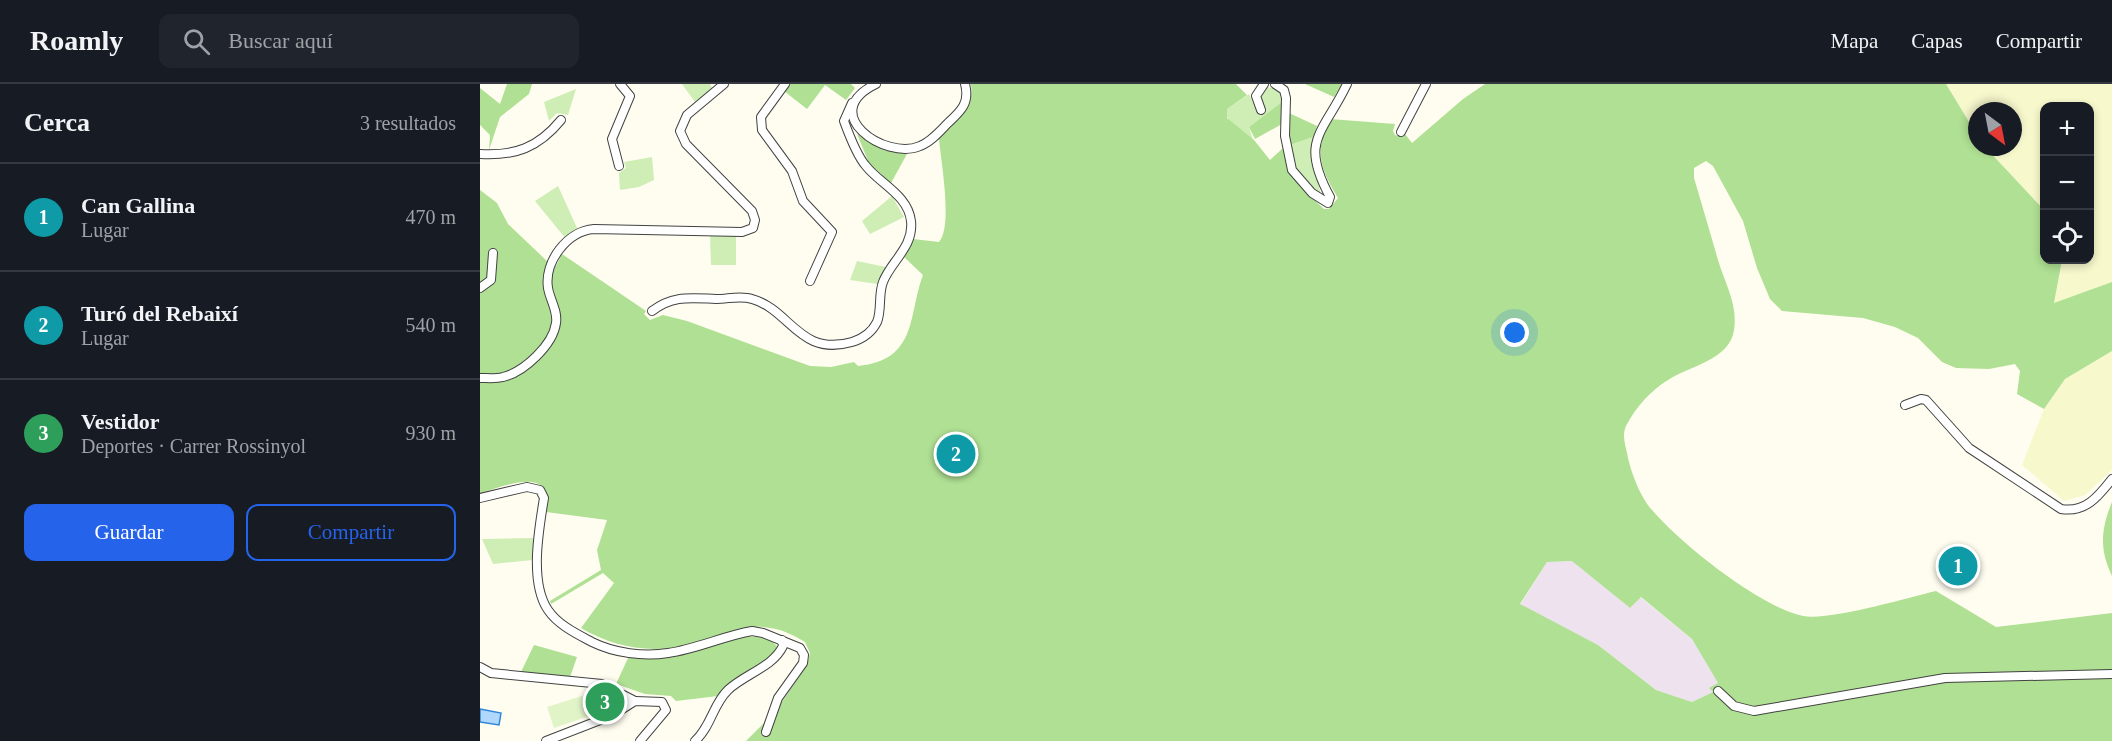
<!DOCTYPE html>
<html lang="es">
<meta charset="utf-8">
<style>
body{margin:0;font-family:Georgia,serif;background:#20242c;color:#f1f3f6}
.controls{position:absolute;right:18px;top:18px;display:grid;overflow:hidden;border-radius:12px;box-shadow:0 3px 9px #0003}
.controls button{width:54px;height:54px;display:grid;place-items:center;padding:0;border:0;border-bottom:2px solid #363941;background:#171b24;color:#f1f3f6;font:30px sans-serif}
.compass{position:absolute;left:1488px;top:18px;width:54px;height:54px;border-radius:50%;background:#171b24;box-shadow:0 3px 9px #0003;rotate:148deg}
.you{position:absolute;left:1035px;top:249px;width:21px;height:21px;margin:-15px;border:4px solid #fff;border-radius:50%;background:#1a73e8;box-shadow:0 0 0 9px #1a73e833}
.badge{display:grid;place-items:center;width:39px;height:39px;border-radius:50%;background:#2563eb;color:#fff;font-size:20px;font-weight:700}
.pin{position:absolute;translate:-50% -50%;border:3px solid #fff;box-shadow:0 2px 6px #0006}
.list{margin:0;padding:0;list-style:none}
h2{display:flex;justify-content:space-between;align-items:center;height:78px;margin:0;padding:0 24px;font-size:26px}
h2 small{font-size:20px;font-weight:400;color:#9ea1a6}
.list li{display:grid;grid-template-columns:39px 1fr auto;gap:18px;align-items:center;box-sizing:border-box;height:108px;padding:0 24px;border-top:2px solid #363941}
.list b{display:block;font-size:22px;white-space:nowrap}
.list p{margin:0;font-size:20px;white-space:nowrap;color:#9ea1a6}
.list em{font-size:20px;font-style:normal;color:#9ea1a6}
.actions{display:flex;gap:12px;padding:18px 24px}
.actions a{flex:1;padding:14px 0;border:2px solid #2563eb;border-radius:12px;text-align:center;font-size:21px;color:#2563eb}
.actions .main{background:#2563eb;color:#fff}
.icon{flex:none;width:33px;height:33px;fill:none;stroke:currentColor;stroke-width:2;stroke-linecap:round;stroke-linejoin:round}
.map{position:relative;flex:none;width:1632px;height:657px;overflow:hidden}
header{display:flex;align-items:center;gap:36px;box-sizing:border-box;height:84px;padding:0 30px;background:#171b24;border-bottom:2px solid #363941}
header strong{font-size:28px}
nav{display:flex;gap:33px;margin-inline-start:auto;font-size:21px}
.search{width:420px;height:54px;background:#20242c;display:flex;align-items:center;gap:15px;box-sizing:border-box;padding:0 21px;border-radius:12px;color:#9ea1a6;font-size:22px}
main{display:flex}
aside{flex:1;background:#171b24}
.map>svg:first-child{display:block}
</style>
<header>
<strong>Roamly</strong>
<div class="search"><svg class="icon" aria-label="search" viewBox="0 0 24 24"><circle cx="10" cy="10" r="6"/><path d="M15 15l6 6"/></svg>Buscar aquí</div>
<nav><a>Mapa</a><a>Capas</a><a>Compartir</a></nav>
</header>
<main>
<aside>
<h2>Cerca<small>3 resultados</small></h2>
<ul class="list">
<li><span class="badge" style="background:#0f9aa8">1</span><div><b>Can Gallina</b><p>Lugar</p></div><em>470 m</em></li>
<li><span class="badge" style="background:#0f9aa8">2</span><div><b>Turó del Rebaixí</b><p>Lugar</p></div><em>540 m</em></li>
<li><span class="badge" style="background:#2e9e5b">3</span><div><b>Vestidor</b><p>Deportes · Carrer Rossinyol</p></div><em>930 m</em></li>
</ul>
<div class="actions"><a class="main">Guardar</a><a>Compartir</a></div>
</aside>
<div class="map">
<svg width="1632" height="657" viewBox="0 0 1632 657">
<rect width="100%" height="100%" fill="#fffdf0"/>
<path fill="#eee2ee" d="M 1093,477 L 1150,524 L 1160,513 L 1212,555 L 1238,599 L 1233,608 L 1212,618 L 1176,606 L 1118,561 L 1040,521 L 1067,478 Z"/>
<g fill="#f8f8cd">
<path d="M 1466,0 L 1632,0 L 1632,198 L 1574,220 L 1582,176 L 1610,176 L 1610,22 L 1564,22 L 1564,126 L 1505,63 L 1533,63 L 1533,27 L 1497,27 L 1497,51 Z"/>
<path d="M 1632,267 L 1632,386 L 1605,411 L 1584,417 L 1542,381 L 1564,325 L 1585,295 Z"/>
</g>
<g fill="#ceeeb5">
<path d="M 202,0 L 230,0 L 232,4 L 215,18 Z"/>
<path d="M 788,3 L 799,6 L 802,18 L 769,43 L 773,56 L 752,41 L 745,29 L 747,25 L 769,10 L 778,30 L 784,30 L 785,23 L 780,15 L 781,9 Z"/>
<path d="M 96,5 L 88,31 L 77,29 L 69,37 L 64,18 Z"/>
<path d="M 833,53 L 831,71 L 841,111 L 817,86 L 810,61 Z"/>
<path d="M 172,73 L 174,96 L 159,103 L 140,106 L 139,89 L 146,84 L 144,78 Z"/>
<path d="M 78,102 L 98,146 L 86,155 L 55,117 Z"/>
<path d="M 412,112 L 424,133 L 390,150 L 382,137 Z"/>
<path d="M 230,151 L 256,152 L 256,181 L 231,181 Z"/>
<path d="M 377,177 L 406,183 L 397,200 L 370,196 Z"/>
<path d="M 53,454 L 53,476 L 13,480 L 2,455 Z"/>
</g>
<g fill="#afe093" fill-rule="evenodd">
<path d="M 27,0 L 52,0 L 49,10 L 20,33 L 9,66 L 10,51 L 0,41 L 0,4 L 20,20 Z"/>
<path d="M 310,0 L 371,0 L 375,4 L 366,16 L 345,1 L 327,25 L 304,7 Z"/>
<path d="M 491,0 L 756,0 L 767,11 L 747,25 L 747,34 L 774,56 L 790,76 L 803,64 C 808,92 824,106 844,125 L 849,125 L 858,114 C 840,85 834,67 850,35 L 915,40 L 913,47 L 915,51 L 921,53 L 925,50 L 932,59 L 983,15 L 1005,0 L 1466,0 L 1497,51 L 1497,63 L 1505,63 L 1564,126 L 1564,176 L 1582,176 L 1574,219 L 1632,198 L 1632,267 L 1585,295 L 1564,325 L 1537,310 L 1540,287 L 1535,280 L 1509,285 L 1476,284 L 1462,278 L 1438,254 L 1415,243 L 1383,234 L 1302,227 L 1290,215 L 1277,184 L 1263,137 L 1233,82 L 1226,77 L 1214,84 L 1214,94 C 1222,121 1230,148 1238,176 C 1245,200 1258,220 1254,246 C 1250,276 1209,282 1188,296 C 1170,307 1156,323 1146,342 C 1142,351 1145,360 1147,369 C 1150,386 1160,413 1172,426 C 1201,460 1280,523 1323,532 C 1350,537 1426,514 1456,507 L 1516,543 L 1632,529 L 1632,657 L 266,657 L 295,628 L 327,581 L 330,569 L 325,558 C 273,525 246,555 198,563 C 163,569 130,561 101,544 L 134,499 L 123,489 L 71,520 L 70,517 L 121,486 L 117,466 L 127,436 L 66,428 C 76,380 25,402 0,409 L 0,106 L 17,119 L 28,140 L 68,178 L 76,182 L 82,170 L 166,227 L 164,230 L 170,236 L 183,231 L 207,237 L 330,282 L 351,283 L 374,278 L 378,282 C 438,276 428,231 443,191 L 424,173 L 433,155 L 459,158 C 473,142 461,78 459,55 C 474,37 495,26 491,0 ZM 1092,477 L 1150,524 L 1161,513 L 1212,555 L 1238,599 L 1229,604 L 1233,608 L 1212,618 L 1176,606 L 1118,561 L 1040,520 L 1067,478 Z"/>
<path d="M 825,0 L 862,0 L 854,13 Z"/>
<path d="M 802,18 L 802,40 L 775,55 L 769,43 Z"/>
<path d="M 809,29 L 837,42 L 833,53 L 810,61 Z"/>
<path d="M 377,50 L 403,66 L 427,70 L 411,99 L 389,79 Z"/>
<path d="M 1632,418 L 1632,492 C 1619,465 1621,445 1632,418 Z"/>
<path d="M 263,552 L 288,554 L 297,562 C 285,585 254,592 238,612 L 196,617 L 191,612 L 165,610 L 136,600 L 149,572 C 191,577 223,565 263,552 Z"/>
<path d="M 54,561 L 97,573 L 90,593 L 41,588 Z"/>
</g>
<path fill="#e1f4c8" d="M 111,609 L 118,629 L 74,644 L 67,623 Z"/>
<path fill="#afd8fc" stroke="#2f86db" stroke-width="1.5" d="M 0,625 L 21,629 L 19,641 L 0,638 Z"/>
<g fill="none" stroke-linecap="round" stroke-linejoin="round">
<defs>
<g id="street">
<path d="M 305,0 L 281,33 L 282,46 L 312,87 L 323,117 L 352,148 L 330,197"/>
<path d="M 396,0 C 336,29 405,77 440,62 C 451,58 460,47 468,39 C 481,27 490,19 485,0"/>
<path d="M 795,0 L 804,6 L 806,14 L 805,52 L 812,86 L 832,109 L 848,119 L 850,113 C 819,56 843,50 867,0"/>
<path d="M 781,26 L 776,12 L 784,0"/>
<path d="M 921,48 L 946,0"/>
<path d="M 0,70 C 35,72 58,64 81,36"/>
<path d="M 139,82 L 132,55 L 150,12 L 140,0"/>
<path d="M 0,204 L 11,196 L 13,169"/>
<path d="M 172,227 C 193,211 210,214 236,215 C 248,215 261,211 272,215 C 311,226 319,273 372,258 C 382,255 392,248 397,238 C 402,226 398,211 403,198 C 411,177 434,163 431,137 C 428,111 400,100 386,82 C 378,73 368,48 364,37 L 372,19"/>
<path d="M 0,294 C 7,294 16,295 23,293 C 44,288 73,261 76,239 C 78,227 70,216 68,204 C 64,178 87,147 114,145 L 262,148 L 273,144 L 275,136 L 272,127 L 206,60 L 200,47 L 207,31 L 244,0"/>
<path d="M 1425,321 L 1441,315 L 1446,316 L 1489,364 L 1581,425 C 1605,429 1618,413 1632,395"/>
<path d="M 0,414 L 47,403 L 60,406 L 64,414 C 59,445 49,498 68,526 C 78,541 97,550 112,558 C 134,569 164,573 188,569 C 217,565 243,552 272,547 L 283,549 L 320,564 L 324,571 L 323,579 L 298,614 L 286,648"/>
<path d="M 0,583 L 11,589 L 122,600 L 155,617"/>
<path d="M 1238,607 L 1254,622 L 1274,627 L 1465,594 L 1632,590"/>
<path d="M 66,657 L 133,631 L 155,617 L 182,618 L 186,626 L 160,657"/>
<path d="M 215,657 C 231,643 233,620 248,606 C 265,590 293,583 303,562 L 302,556"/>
</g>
</defs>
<use href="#street" stroke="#424242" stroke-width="10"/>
<use href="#street" stroke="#fff" stroke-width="8"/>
</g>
</svg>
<div class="controls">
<button>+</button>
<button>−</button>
<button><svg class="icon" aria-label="locate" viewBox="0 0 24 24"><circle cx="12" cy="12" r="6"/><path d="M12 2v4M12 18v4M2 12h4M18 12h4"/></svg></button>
</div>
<svg class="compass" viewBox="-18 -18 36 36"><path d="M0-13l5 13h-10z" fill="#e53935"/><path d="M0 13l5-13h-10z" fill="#9ea1a6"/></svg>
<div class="you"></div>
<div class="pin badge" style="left:1478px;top:482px;background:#0f9aa8">1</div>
<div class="pin badge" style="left:476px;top:370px;background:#0f9aa8">2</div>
<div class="pin badge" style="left:125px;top:618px;background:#2e9e5b">3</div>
</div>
</main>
